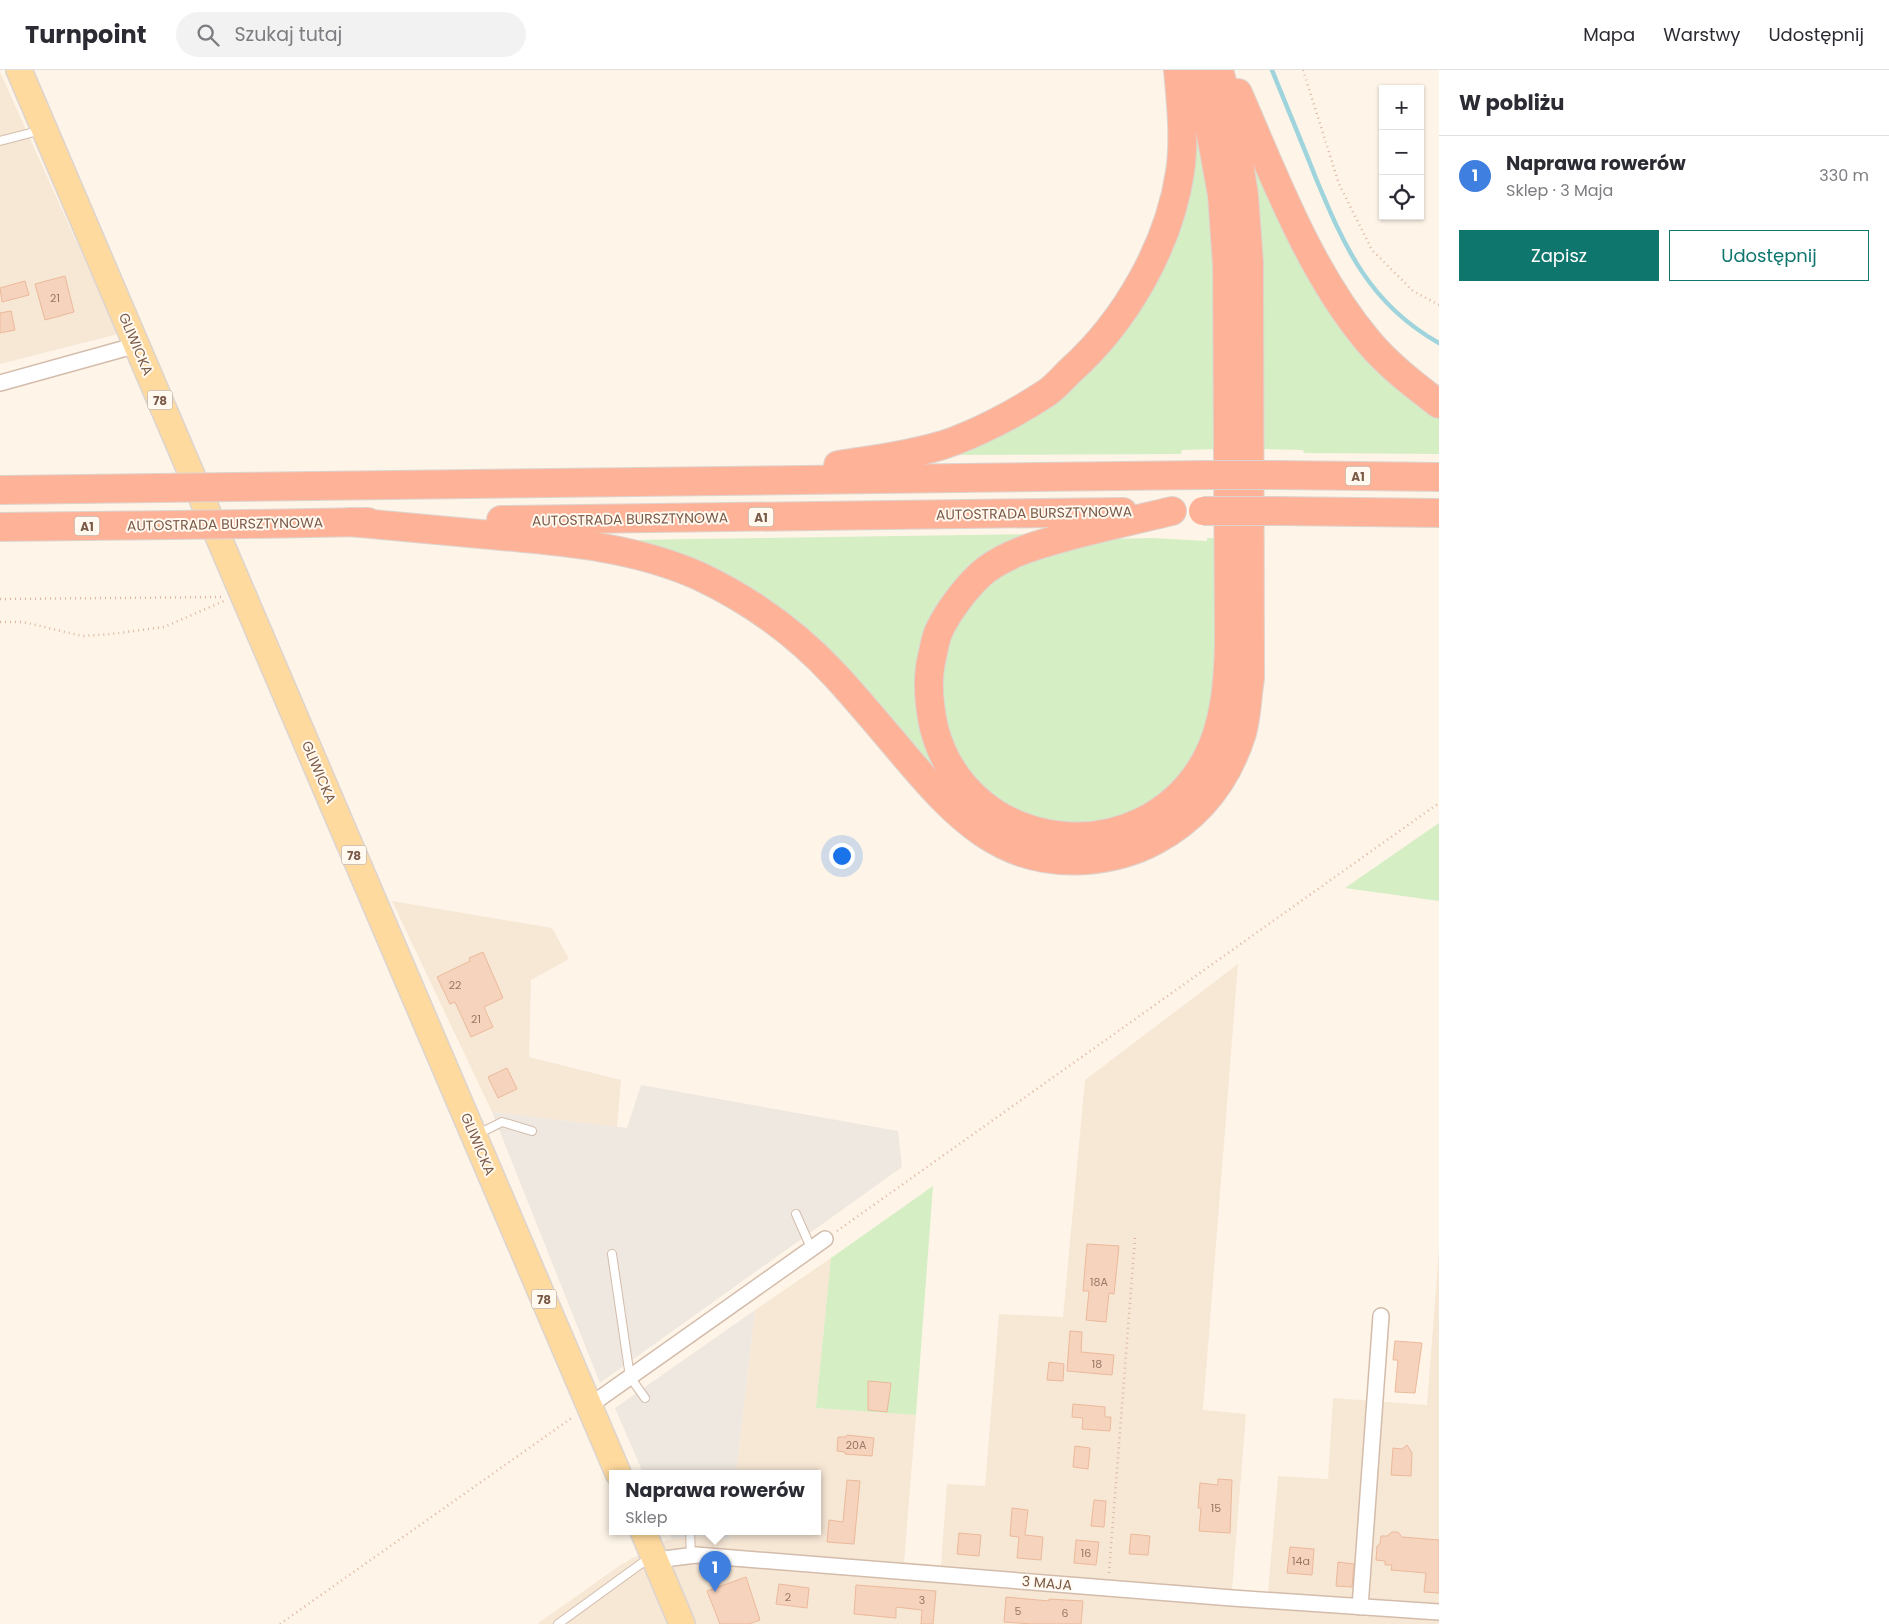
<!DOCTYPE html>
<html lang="pl">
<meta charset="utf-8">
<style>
body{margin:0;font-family:Poppins,sans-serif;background:#f2f2f3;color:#2b2b33}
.controls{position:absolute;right:15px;top:15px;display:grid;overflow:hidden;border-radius:0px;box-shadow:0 1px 4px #0004}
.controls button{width:45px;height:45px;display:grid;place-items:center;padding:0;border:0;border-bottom:1px solid #e1e1e2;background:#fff;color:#2b2b33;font:25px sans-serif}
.you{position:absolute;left:841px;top:785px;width:18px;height:18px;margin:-12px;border:4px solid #fff;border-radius:50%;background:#1a73e8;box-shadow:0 0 0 8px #1a73e833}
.badge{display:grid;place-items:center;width:32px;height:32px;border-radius:50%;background:#0f766e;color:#fff;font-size:16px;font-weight:700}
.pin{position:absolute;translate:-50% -41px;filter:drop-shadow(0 1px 2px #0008)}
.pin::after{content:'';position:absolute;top:26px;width:18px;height:15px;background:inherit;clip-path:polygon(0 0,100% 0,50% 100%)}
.popup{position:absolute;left:609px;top:1400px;width:212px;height:65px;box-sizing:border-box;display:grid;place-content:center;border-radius:0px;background:#fff;filter:drop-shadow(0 1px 4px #0005);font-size:16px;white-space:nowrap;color:#7c7c81}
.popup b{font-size:19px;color:#2b2b33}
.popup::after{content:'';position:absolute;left:50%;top:100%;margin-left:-10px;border:10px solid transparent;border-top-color:#fff}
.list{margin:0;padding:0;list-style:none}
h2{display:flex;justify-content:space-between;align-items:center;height:65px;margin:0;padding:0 20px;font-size:21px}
h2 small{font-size:16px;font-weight:400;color:#7c7c81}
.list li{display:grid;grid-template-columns:32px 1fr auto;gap:15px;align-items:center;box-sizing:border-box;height:80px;padding:0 20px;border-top:1px solid #e1e1e2}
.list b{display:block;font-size:19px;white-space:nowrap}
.list p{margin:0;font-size:16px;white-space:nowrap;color:#7c7c81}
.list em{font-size:16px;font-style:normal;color:#7c7c81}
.actions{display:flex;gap:10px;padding:15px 20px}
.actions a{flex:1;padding:11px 0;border:1px solid #0f766e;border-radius:0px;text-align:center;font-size:18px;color:#0f766e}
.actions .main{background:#0f766e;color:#fff}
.icon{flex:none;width:28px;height:28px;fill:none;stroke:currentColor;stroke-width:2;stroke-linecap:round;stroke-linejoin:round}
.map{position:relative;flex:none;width:1439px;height:1554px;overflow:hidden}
header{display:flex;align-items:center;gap:30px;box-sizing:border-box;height:70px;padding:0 25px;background:#fff;border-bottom:1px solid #e1e1e2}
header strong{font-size:24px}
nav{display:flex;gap:28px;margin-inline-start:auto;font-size:18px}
.search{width:350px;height:45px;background:#f2f2f3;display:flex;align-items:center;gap:12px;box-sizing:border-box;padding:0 18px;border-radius:28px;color:#7c7c81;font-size:19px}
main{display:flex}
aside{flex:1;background:#fff}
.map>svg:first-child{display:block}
</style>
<header>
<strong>Turnpoint</strong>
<div class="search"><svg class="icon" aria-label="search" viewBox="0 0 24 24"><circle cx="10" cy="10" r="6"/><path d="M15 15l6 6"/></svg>Szukaj tutaj</div>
<nav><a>Mapa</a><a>Warstwy</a><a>Udostępnij</a></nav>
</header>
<main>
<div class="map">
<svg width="1439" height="1554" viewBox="0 0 1439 1554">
<rect width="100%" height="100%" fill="#fef5e8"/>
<g fill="#f7e7d5">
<path d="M 0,2 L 118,264 L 0,294 Z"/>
<path d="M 392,831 L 552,858 L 569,889 L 531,910 L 529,987 L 621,1010 L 617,1057 L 492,1042 Z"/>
<path d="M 1238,894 L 1203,1340 L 1246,1344 L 1232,1520 L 1268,1523 L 1278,1406 L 1328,1409 L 1333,1328 L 1427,1335 L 1439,1180 L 1439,1554 L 537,1554 L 622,1494 L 667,1470 L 698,1466 L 729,1470 L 730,1461 L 818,1461 L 818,1403 L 736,1403 L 755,1240 L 831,1188 L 816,1338 L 916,1345 L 904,1492 L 941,1495 L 947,1414 L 985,1416 L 999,1244 L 1063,1247 L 1085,1010 Z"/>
</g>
<g fill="#efe8e1">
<path d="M 641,1015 L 898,1061 L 902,1097 L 600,1313 L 492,1042 L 627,1058 Z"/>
<path d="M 755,1240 L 736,1403 L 643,1403 L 615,1338 Z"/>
<path d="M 668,1461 L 730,1461 L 729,1470 L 698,1466 L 672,1469 Z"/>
</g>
<g fill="#d5eec4">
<path d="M 1191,20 L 1217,166 L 1219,379 L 1182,380 L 1181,384 L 937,385 L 1130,248 Z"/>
<path d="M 1240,45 L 1276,132 L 1439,343 L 1439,384 L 1304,383 L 1303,380 L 1258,379 Z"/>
<path d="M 1039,464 L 1039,466 C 992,481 950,514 932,562 C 917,600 916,640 932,678 C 992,820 1192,799 1229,651 C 1235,627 1235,603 1236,579 C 1237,542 1237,505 1236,468 L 1244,468 C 1244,559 1259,679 1180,744 C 1160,761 1138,771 1112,777 C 1068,787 1021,779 984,753 C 934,718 896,661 856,616 C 790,543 729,505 637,474 L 637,470 L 687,469 Z"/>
<path d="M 1153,468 L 1207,471 L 1207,468 L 1221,468 L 1220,584 L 1203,673 L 1170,721 L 1116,751 L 1040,753 L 989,726 L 950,675 L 938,623 L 944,578 L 975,525 L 1012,497 L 1108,469 Z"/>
<path d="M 1439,753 L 1439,831 L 1345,818 Z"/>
<path d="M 933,1116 L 916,1345 L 816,1338 L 831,1188 Z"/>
</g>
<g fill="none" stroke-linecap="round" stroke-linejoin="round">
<path stroke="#9fd4dd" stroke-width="4.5" d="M 1272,0 C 1286,35 1301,70 1315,106 C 1344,176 1369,234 1439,273"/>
</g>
<g fill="#f6d3bd" stroke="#ebb99b">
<path d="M 65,206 L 74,242 L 45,250 L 35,214 Z"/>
<path d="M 25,211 L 29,225 L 2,232 L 0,218 Z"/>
<path d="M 11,241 L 15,260 L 0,263 L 0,243 Z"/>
<path d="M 483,882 L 503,928 L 484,937 L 493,957 L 471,967 L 455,932 L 450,934 L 437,907 L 470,891 L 469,888 Z"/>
<path d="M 507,998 L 517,1019 L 498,1028 L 488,1007 Z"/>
<path d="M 1087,1174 L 1119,1176 L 1114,1224 L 1109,1223 L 1106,1252 L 1086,1250 L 1089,1221 L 1083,1221 Z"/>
<path d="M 1070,1261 L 1082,1262 L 1081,1282 L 1114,1285 L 1112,1305 L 1067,1301 Z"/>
<path d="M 1395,1271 L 1422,1273 L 1415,1323 L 1395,1322 L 1398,1290 L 1393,1290 Z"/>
<path d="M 1049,1292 L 1064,1294 L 1063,1311 L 1047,1310 Z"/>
<path d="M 868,1311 L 891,1313 L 887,1342 L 868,1340 Z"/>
<path d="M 1073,1334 L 1105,1337 L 1105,1347 L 1111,1347 L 1110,1361 L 1082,1359 L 1083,1348 L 1072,1347 Z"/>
<path d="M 847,1365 L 874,1368 L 872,1386 L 845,1384 L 845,1382 L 837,1381 L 838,1367 L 846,1367 Z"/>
<path d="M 1407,1375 L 1412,1383 L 1411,1406 L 1391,1405 L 1393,1378 L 1402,1379 Z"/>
<path d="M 1075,1376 L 1090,1378 L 1088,1399 L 1073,1397 Z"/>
<path d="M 1218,1409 L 1232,1410 L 1230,1463 L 1199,1461 L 1201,1438 L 1198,1438 L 1200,1413 L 1218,1415 Z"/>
<path d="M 847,1410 L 860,1411 L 854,1474 L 827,1472 L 829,1450 L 843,1452 Z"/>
<path d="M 1094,1430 L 1106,1431 L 1104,1457 L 1091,1456 Z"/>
<path d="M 1012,1438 L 1028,1440 L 1025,1465 L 1043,1467 L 1041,1490 L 1017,1488 L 1019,1467 L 1010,1466 Z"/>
<path d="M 1392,1462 L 1398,1462 L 1402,1467 L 1439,1470 L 1439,1523 L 1424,1522 L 1426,1503 L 1391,1500 L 1392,1495 L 1385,1495 L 1385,1491 L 1376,1490 L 1377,1476 L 1380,1474 L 1381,1466 L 1387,1466 Z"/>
<path d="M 959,1463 L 981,1465 L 979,1486 L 957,1484 Z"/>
<path d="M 1131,1464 L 1150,1466 L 1148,1485 L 1129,1484 Z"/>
<path d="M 1076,1470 L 1099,1472 L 1096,1495 L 1074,1493 Z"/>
<path d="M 1290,1477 L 1314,1479 L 1312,1505 L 1287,1503 Z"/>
<path d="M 1338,1492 L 1354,1494 L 1352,1517 L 1336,1516 Z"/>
<path d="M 746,1507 L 760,1550 L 749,1554 L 720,1554 L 707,1521 Z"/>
<path d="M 779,1514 L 809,1518 L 807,1538 L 776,1534 Z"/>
<path d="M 856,1515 L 936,1521 L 933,1554 L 921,1554 L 922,1540 L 896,1537 L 896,1548 L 854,1544 Z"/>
<path d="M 1006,1527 L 1049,1531 L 1049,1529 L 1083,1531 L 1081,1554 L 1032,1554 L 1004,1552 Z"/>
</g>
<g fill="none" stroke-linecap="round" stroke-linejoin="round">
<defs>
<g id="lane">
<path d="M 0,71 L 42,60"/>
<path d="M 476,1065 L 502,1052 L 532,1061"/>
<path d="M 796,1144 L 811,1178"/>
<path d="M 612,1184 L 630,1307 L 645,1328"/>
<path d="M 690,1461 L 691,1486"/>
<path d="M 558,1554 L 642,1493 L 652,1491"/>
</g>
<g id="street">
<path d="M 0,313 L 137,275"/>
<path d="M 589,1336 L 825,1169"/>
<path d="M 656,1490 L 696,1485 L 1232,1528 L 1439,1542"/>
<path d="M 1360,1537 L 1381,1246"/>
</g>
<g id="primary">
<path d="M 19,0 L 618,1403"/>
<path d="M 643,1461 L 682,1554"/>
</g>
<g id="highway">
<path d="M 1238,23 C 1274,106 1310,202 1368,271 C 1388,295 1414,315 1439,334"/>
<path d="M 838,395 C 873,390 909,385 943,375 C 977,364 1018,342 1048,322 C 1056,316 1063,308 1070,301 C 1125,252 1169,176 1180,102 C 1185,69 1181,34 1178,0"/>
<path d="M 1278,405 L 1439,407"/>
<path d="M 231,417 L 1203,405"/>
<path d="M 0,420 L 159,418"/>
<path d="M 1172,441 C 1138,449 1103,457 1069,466 C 1041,474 1012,481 987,499 C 969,513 947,542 938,563 C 935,570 934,579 932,587 C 926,611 929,635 934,658 C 968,787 1143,805 1206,690 C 1225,655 1228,612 1229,574 L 1227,195 L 1222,125 L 1209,54 L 1195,0"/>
<path d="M 1278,441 L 1439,443"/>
<path d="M 501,450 L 1123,442"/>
<path d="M 350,452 C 401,457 451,461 502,466 C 569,472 636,478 699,506 C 750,530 797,564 835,605 C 859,631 882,659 905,686 C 955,745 1002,797 1087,790 C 1112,788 1134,782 1156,770 C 1200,746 1227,711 1242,663 C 1247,646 1247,626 1250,608 L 1249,192 L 1244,125 L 1232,49 L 1219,0"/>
<path d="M 247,454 L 368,452"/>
<path d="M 0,457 L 174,455"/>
</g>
</defs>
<use href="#lane" stroke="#d3bcab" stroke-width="10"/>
<use href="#street" stroke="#d3bcab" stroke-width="18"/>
<use href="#primary" stroke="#ddd4cf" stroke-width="28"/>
<use href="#highway" stroke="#ddd4cf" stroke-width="30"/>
<g stroke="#dcb69f" stroke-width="2.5" stroke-dasharray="1 4" stroke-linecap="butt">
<path d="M 1303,0 L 1339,114 L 1372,180 L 1413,221 L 1439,235"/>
<path d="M 0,529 L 223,527"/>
<path d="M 0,552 L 23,552 L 82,566 L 111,564 L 164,557 L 224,531"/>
<path d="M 837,1161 L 1439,733"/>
<path d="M 1109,1503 L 1135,1168"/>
<path d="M 280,1554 L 573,1347"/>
</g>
<use href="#lane" stroke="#fff" stroke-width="8"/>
<use href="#street" stroke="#fff" stroke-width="15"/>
<use href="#primary" stroke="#ffda9e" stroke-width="25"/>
<use href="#highway" stroke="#feb399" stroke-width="28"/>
<defs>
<g id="highway-bridge">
<path d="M 1203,405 L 1278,405"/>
<path d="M 159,418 L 231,417"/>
<path d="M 1203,441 L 1278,441"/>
<path d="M 174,455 L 247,454"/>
</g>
</defs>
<use href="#highway-bridge" stroke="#ddd4cf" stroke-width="30" stroke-linecap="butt"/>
<use href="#highway-bridge" stroke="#feb399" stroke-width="28"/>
</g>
<g text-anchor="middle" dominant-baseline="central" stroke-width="4" stroke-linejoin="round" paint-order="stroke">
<g font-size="11" fill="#9a7865">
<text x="55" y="228">21</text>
<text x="455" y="915">22</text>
<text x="476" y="949">21</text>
<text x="1099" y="1212">18A</text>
<text x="1097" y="1294">18</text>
<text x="856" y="1375">20A</text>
<text x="1216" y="1438">15</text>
<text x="1086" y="1483">16</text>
<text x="1301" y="1491">14a</text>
<text x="788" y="1527">2</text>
<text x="922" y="1530">3</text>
<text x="1018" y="1541">5</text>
<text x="1065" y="1543">6</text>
</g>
<g fill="#fff9f0" stroke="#a38a7a" stroke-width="1">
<rect x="147.5" y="320.5" width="25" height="19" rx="4"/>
<rect x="1345.5" y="396.5" width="25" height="19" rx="4"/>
<rect x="748.5" y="437.5" width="25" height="19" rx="4"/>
<rect x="74.5" y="446.5" width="25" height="19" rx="4"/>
<rect x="341.5" y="775.5" width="25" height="19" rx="4"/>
<rect x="531.5" y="1219.5" width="25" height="19" rx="4"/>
</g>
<g font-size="12" font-weight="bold" fill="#7c5a48">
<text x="160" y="330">78</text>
<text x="1358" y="406">A1</text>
<text x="761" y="447">A1</text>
<text x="87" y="456">A1</text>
<text x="354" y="785">78</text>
<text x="544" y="1229">78</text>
</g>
<g font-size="14" fill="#7c5a48" stroke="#fff9f0">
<text transform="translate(136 274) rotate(67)">GLIWICKA</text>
<text transform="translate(1034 443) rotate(-1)">AUTOSTRADA BURSZTYNOWA</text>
<text transform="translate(630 449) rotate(-1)">AUTOSTRADA BURSZTYNOWA</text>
<text transform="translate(225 454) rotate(-1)">AUTOSTRADA BURSZTYNOWA</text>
<text transform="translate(319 702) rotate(67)">GLIWICKA</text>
<text transform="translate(478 1074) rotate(67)">GLIWICKA</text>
<text transform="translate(1047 1513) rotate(5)">3 MAJA</text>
</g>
</g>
</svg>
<div class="controls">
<button>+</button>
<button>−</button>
<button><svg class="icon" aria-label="locate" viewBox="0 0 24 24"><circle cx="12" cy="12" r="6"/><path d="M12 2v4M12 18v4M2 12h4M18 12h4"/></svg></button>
</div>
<div class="you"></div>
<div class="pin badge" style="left:715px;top:1522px;background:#3f7fe0">1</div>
<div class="popup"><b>Naprawa rowerów</b>Sklep</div>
</div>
<aside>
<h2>W pobliżu<small></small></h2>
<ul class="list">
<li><span class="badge" style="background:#3f7fe0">1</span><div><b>Naprawa rowerów</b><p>Sklep · 3 Maja</p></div><em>330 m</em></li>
</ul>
<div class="actions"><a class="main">Zapisz</a><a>Udostępnij</a></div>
</aside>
</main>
